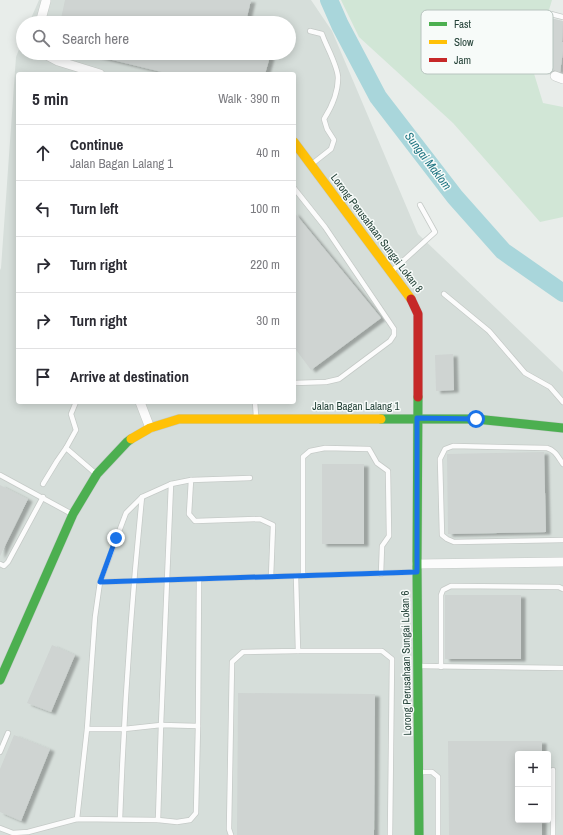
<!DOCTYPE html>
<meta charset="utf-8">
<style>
body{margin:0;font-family:"Archivo Narrow",sans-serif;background:#f2f2f3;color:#2b2b33}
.controls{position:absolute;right:12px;bottom:12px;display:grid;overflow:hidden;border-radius:4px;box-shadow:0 2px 10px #0003}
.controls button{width:36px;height:36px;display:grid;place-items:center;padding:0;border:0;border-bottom:1px solid #e1e1e2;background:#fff;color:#2b2b33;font:20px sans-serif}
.stop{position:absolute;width:12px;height:12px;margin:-9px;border:3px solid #1a73e8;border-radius:50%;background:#fff}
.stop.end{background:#1a73e8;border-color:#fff;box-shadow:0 1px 4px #0008}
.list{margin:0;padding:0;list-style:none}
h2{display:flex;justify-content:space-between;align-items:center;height:52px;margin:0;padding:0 16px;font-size:17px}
h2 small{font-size:13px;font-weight:400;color:#7c7c81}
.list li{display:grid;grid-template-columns:26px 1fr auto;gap:12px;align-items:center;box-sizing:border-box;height:56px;padding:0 16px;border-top:1px solid #e1e1e2}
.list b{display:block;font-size:15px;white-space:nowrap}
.list p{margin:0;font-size:13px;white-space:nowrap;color:#7c7c81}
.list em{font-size:13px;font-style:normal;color:#7c7c81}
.icon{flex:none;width:22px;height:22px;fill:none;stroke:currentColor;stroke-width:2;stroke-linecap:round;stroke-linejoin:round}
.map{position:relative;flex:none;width:563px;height:835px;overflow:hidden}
.search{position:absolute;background:#fff;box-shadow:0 2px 10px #0003;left:16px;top:16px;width:280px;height:44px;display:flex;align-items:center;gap:10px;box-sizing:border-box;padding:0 14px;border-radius:22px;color:#7c7c81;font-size:15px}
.panel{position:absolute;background:#fff;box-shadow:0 2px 10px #0003;left:16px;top:72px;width:280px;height:332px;border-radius:4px}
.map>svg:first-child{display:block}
</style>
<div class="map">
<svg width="563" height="835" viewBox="0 0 563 835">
<defs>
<filter id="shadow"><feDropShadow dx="4.5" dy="2.5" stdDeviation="1" flood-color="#0004"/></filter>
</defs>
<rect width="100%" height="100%" fill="#e8edea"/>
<path fill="#d6deda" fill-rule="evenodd" d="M 39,0 L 311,0 L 332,31 L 418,234 L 563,372 L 563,835 L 0,835 L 0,270 L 1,268 L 16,57 L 23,39 L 23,53 L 289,53 L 289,23 L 29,23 ZM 18,74 L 294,74 L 294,402 L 18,402 ZM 518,754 L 548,754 L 548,820 L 518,820 Z"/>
<path fill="#d1e6d6" d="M 341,0 L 552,0 L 532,67 L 543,103 L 563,107 L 563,217 L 540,222 L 453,123 L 359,37 Z"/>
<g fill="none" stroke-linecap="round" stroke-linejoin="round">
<path stroke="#a9d6db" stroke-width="18" d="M 329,0 L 340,25 L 378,97 L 455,197 L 503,251 L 563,293"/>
</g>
<g fill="#cfd4d2" filter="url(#shadow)">
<path d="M 65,0 L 251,0 L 247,17 L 262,20 L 261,23 L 60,23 Z"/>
<path d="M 551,18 L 563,21 L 562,42 L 563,42 L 563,51 L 560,72 L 554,70 L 551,72 L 545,71 Z"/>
<path d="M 97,53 L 271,53 L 265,74 L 170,74 L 96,56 Z"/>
<path d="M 294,212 L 381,318 L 311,370 L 294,347 Z"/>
<path d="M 453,354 L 454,390 L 436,391 L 435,355 Z"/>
<path d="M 544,452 L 546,532 L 448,534 L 447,454 Z"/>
<rect x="322" y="464" width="42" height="80"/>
<path d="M 0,485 L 28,499 L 0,556 Z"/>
<rect x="445" y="595" width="76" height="64"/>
<path d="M 52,645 L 75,655 L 51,712 L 27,703 Z"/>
<path d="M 238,693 L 375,694 L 374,835 L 237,835 Z"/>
<path d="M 14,735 L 50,749 L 21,821 L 0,812 L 0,769 Z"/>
<path d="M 448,741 L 542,741 L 542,754 L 518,754 L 518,820 L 542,820 L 542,835 L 449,835 Z"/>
</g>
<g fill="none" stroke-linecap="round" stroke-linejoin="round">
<defs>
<g id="lane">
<path d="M 551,14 L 563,17"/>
<path d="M 310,31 L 322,34 C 326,46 338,66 338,78 C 338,92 331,108 324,119 L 327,129 L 334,140 L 331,149 L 312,164"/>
<path d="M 294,188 L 325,227 L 394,329 L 394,335 L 390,341 L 339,379 L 326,382 L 294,383"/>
<path d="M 392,271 L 435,232 L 420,205"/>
<path d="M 444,294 L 489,331 L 525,373 L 550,387 L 563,402"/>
<path d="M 76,402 L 71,414 L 76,430 L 66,448 L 95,473"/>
<path d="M 255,402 L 256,416"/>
<path d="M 563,464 C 558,457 555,450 547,448 L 453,446 L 445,449 L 440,459 L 442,535 L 447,539 L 454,542 L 563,540"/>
<path d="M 0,475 L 72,514"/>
<path d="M 250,478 L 191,480 L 189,514 L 195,521 L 260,519 L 273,525 L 271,577"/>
<path d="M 43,484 L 57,461 L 66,448"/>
<path d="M 0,564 L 4,566 L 8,562 L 43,497"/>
<path d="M 303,576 L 303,457 L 310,451 L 325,448 L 369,449 L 377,463 L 388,471 L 389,536 L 382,546 L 381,574"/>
<path d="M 100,582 L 417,572"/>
<path d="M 298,651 L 382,651 L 392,659 L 390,835"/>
<path d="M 419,666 L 563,668"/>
<path d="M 441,667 L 441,595 L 443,590 L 451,586 L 559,587 L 563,589"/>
<path d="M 87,729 L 124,729 L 161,725 L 198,726"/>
<path d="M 0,752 L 8,733"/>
<path d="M 553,770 L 553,835"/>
<path d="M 421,772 L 432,772 L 438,777 L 438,835"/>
<path d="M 77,819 L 87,729 L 95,617 L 100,582 L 126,513 L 142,497 L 171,484 L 191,480"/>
<path d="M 120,819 C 124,711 131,604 142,497"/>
<path d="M 158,820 L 161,725 L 171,484"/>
<path d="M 0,828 L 13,833 L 28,832 L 77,819 L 158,820 L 177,822 L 190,820 L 196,813 L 198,726 L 199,579"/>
<path d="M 231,835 L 229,829 L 232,662 L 243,652 L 298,651 L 296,576"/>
</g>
<g id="street">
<path d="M 40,23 L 46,1"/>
<path d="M 43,53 L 58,61 L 100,74"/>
<path d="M 555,76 L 563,79"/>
<path d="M 140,402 L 150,428"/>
<path d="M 417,564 L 563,562"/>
</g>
<g id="fast">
<path d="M 418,397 L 417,564 L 419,835"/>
<path d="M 381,419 L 476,419 L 563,428"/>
<path d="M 0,680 L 73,514 L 97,474 L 127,442 L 131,439"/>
</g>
<g id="slow">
<path d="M 294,142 L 411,299"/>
<path d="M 131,439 L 150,428 L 179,419 L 381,419"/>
</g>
<path id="jam" d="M 411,299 L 418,314 L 418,397"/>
</defs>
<use href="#lane" stroke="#c5cac7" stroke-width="6"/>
<use href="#street" stroke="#c5cac7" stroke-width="10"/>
<use href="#fast" stroke="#c3cbc7" stroke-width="10"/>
<use href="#slow" stroke="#c3cbc7" stroke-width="10"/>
<use href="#jam" stroke="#c3cbc7" stroke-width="10"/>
<use href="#lane" stroke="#fcfcfc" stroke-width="4.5"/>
<use href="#street" stroke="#fcfcfc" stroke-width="9"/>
<use href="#fast" stroke="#4caf50" stroke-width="9"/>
<use href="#slow" stroke="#ffc107" stroke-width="9"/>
<use href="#jam" stroke="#c62828" stroke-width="9"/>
</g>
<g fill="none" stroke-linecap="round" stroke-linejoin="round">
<path stroke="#1a73e8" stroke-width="5" d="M 116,538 L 100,582 L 417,572 L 417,418 L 476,419"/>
</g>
<g text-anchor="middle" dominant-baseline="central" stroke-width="3" stroke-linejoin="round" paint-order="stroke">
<g font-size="11" fill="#244238" stroke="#f7fbf9">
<text transform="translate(377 233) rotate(53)">Lorong Perusahaan Sungai Lokan 8</text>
<text x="356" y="406">Jalan Bagan Lalang 1</text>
<text transform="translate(406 663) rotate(-91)">Lorong Perusahaan Sungai Lokan 6</text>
</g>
<g font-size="12" font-style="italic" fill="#1c7380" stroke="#f7fbf9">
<text transform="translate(428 161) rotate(53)">Sungai Maklom</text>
</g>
</g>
<rect x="421" y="10" width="132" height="64" rx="6" fill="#f7fbf9" stroke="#b8c4bf" stroke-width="1"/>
<rect x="429" y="22" width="18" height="4" fill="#4caf50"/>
<rect x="429" y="40" width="18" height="4" fill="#ffc107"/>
<rect x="429" y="58" width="18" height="4" fill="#c62828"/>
<g font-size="11" fill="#244238">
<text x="454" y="28">Fast</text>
<text x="454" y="46">Slow</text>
<text x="454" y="64">Jam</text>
</g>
</svg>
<div class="controls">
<button>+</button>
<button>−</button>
</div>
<div class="stop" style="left:476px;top:419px"></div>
<div class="stop end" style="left:116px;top:538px"></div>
<div class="search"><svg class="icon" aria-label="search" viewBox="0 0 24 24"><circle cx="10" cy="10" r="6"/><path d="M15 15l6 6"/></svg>Search here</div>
<section class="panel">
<h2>5 min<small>Walk · 390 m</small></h2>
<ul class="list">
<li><svg class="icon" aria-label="ahead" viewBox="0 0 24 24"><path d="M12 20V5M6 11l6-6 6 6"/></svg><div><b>Continue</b><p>Jalan Bagan Lalang 1</p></div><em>40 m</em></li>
<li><svg class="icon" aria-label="left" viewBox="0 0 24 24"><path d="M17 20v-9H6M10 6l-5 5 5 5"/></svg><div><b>Turn left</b></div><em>100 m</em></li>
<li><svg class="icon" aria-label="right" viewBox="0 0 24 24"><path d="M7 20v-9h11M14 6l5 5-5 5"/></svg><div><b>Turn right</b></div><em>220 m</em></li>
<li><svg class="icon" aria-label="right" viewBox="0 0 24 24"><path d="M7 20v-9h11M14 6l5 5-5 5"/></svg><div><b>Turn right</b></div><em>30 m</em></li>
<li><svg class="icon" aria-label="arrive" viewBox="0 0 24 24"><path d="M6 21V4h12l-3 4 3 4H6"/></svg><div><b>Arrive at destination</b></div></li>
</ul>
</section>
</div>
